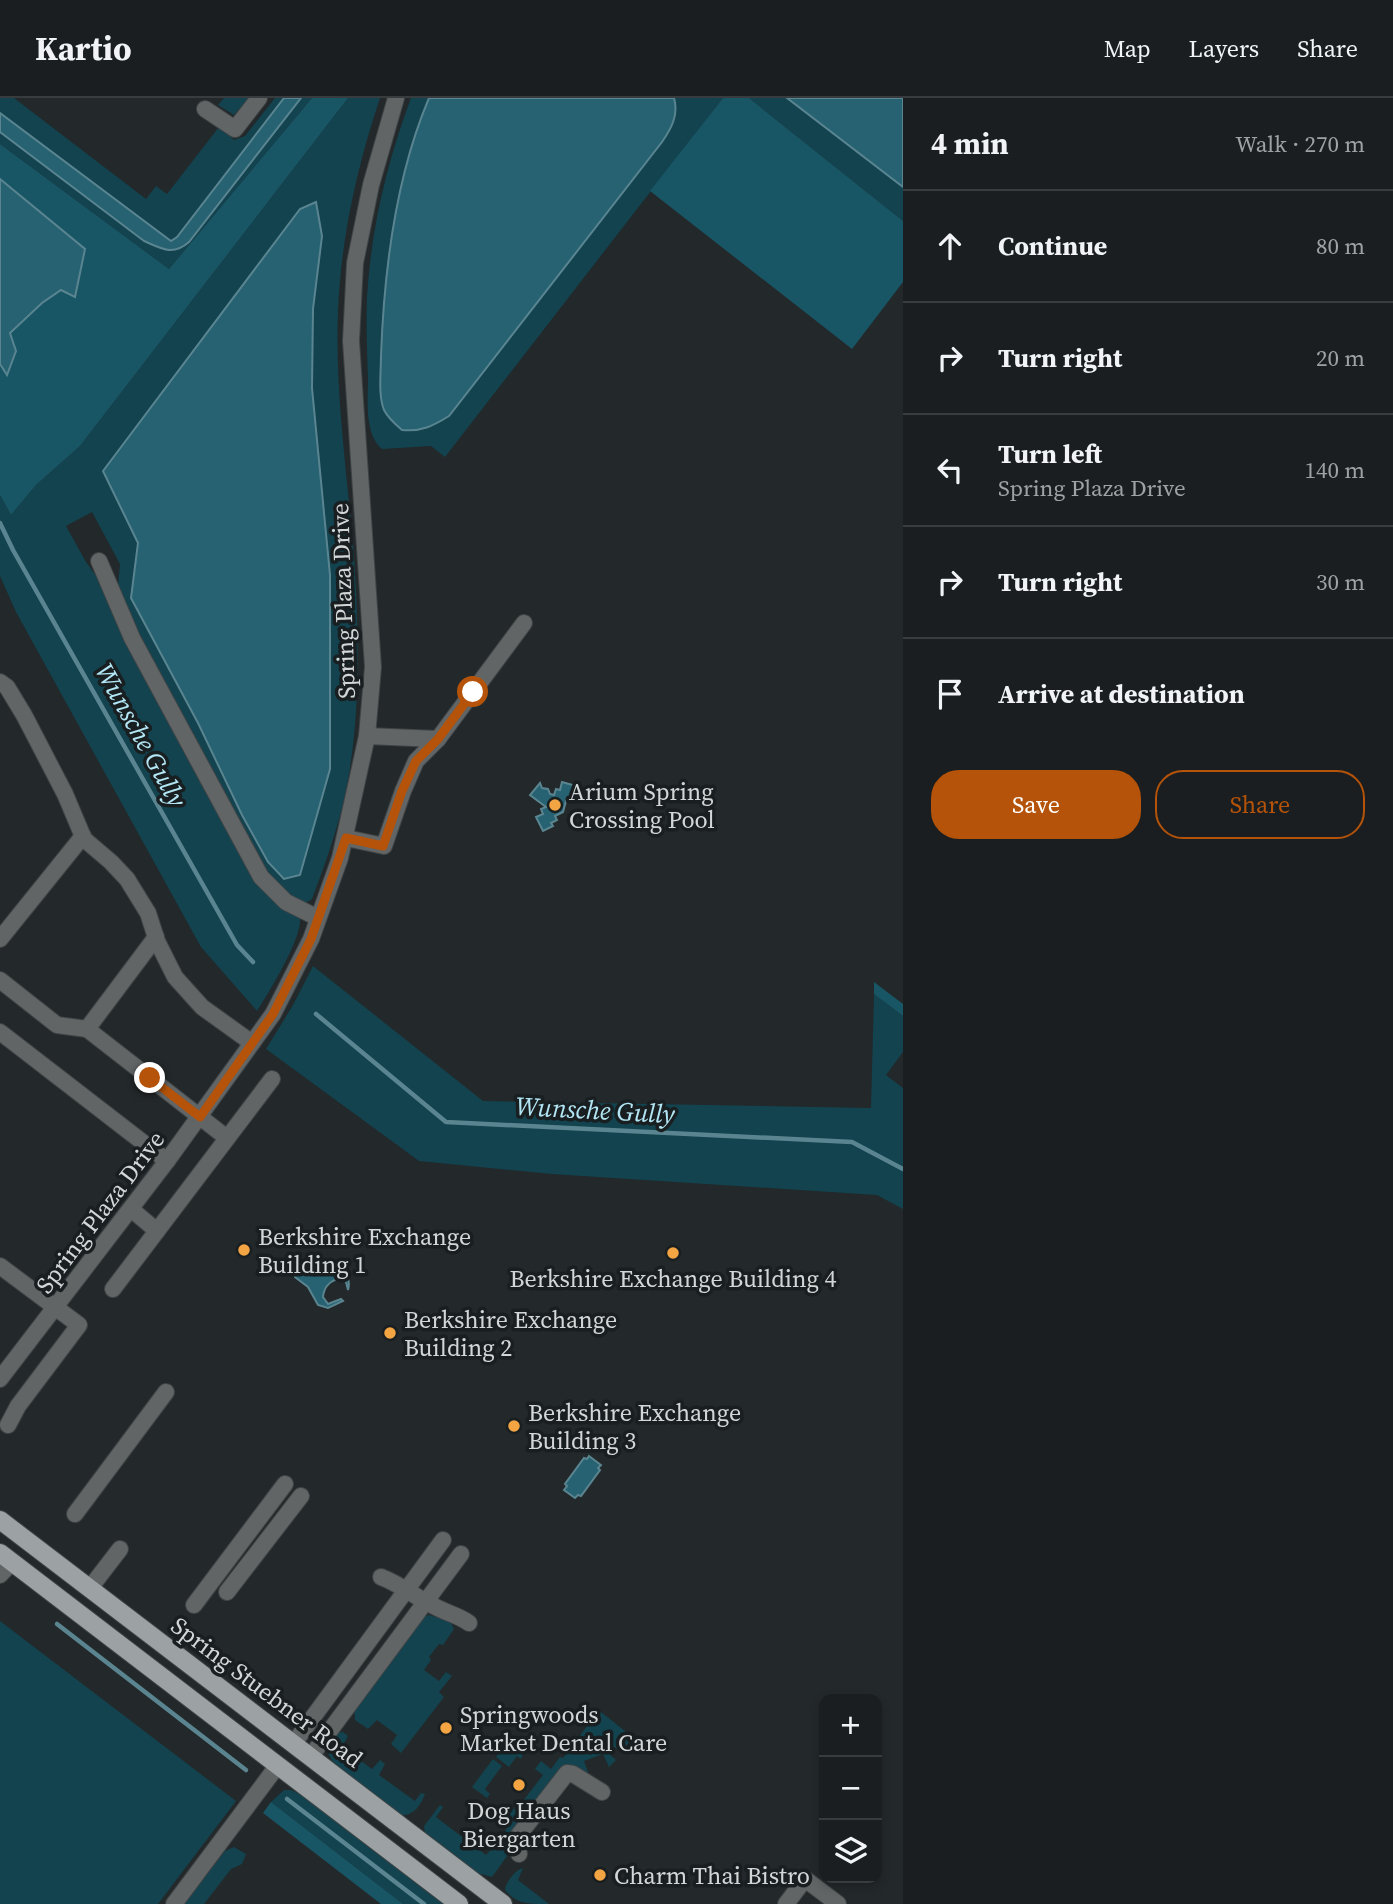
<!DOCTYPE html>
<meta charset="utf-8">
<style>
body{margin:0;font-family:"Source Serif 4",serif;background:#272b2d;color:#f1f3f6}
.controls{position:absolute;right:21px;bottom:21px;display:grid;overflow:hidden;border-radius:14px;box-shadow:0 4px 10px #0003}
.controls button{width:63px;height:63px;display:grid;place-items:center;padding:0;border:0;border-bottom:2px solid #383c3e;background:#1a1e20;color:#f1f3f6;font:35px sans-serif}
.stop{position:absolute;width:21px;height:21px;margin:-16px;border:5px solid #b45309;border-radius:50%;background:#fff}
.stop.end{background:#b45309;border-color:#fff;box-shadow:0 2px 7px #0008}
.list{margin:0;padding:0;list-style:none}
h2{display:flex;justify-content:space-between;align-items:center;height:91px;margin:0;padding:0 28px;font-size:30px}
h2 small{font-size:23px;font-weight:400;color:#9fa2a5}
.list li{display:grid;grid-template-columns:46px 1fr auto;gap:21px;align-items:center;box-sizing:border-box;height:112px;padding:0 28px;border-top:2px solid #383c3e}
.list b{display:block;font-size:26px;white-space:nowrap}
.list p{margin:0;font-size:23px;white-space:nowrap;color:#9fa2a5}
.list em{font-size:23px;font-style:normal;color:#9fa2a5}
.actions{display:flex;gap:14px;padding:21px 28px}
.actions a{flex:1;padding:16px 0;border:2px solid #b45309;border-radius:28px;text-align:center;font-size:24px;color:#b45309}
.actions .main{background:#b45309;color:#fff}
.icon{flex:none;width:38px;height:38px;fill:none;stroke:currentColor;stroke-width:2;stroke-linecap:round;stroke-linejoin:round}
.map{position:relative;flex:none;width:903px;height:1806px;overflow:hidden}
header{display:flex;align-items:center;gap:42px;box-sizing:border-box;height:98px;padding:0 35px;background:#1a1e20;border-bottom:2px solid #383c3e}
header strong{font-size:33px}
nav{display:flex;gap:38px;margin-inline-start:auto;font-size:24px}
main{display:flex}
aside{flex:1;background:#1a1e20}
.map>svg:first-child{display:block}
</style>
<header>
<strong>Kartio</strong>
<nav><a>Map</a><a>Layers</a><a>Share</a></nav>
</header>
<main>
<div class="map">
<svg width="903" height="1806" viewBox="0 0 903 1806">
<rect width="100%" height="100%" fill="#23282a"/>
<g fill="#12434f">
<path d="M 0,0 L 14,0 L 146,101 L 156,88 L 167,96 L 219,29 L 234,42 L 245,38 L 275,0 L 312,0 L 169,171 L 0,46 Z"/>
<path d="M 224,0 L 249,0 L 234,17 L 218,7 Z"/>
<path d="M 348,0 L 380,0 C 357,69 341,140 338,213 C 334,316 355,418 357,520 C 359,583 357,649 342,710 C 334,741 323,772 312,801 C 299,812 285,794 274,786 L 149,565 L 118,489 L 120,466 L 92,414 L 66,428 L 86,464 L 99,482 L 254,776 L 300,819 C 303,839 269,894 257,913 L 201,849 L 16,514 L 0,478 L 0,397 L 11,417 L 36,387 L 80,348 Z"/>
<path d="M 411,0 L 723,0 L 445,359 L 431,348 L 382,351 C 364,336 368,302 368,280 C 367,253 366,226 367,199 C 371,131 387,64 411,0 Z"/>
<path d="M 749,0 L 903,0 L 903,123 Z"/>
<path d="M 313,868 L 483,1003 L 871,1010 L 874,896 L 903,918 L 903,954 L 886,977 L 903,990 L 903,1111 L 877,1097 L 552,1076 L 419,1063 L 266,951 L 293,907 Z"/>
<path d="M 429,1517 L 450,1523 L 454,1531 L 443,1547 L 439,1546 L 429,1559 L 431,1562 L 424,1572 L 439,1583 L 446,1574 L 452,1578 L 439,1594 L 444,1599 L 401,1655 L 391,1646 L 397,1637 L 377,1622 L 368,1631 L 355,1622 L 354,1610 L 422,1520 Z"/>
<path d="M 0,1523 L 236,1703 L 158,1806 L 0,1806 Z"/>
<path d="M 601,1614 L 635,1641 L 632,1641 L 621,1654 L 610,1646 L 606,1653 L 616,1662 L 609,1669 L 603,1656 L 584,1663 L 591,1682 L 572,1668 L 492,1779 L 477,1775 L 425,1735 L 424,1728 L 440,1707 L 443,1709 L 436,1719 L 486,1757 L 493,1749 L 498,1750 L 508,1738 L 505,1733 L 514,1721 L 506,1714 L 510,1709 L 516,1712 L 543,1677 L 535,1671 L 541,1663 L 551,1671 L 560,1659 L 563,1660 L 597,1615 Z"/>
<path d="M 343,1634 L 348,1638 L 342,1649 L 372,1671 L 380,1662 L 385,1666 L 379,1677 L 415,1703 L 421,1695 L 425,1696 C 421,1707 413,1719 400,1717 L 334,1666 L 325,1650 L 337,1635 Z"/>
<path d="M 510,1640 L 525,1652 L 521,1661 L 517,1658 L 509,1669 L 496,1659 Z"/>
<path d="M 493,1661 L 502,1668 L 485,1691 L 490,1696 L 487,1700 L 472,1689 Z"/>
<path d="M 284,1692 L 291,1692 L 300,1696 L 443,1806 L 403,1806 L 271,1704 Z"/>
<path d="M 234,1749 L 246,1756 L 242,1766 L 231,1771 L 204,1806 L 184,1806 L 225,1753 Z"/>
<path d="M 523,1770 L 518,1782 L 549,1806 C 529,1806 516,1806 505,1792 C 506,1784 515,1772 523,1770 Z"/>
</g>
<g fill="#185666">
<path d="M 312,0 L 348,0 L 80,348 L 36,387 L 11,417 L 0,397 L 0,266 L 7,276 L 10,235 L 42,205 L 61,192 L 74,199 L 85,151 L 0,81 L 0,46 L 169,171 Z"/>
<path d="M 723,0 L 749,0 L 903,123 L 903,184 L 852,251 L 650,93 Z"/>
<path d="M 874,884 L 903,906 L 903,918 L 874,896 Z"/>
<path d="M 271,1704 L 403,1806 L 381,1806 L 263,1715 Z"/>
</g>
<g fill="#266272" stroke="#5a8590" stroke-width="2">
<path d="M 284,0 L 301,0 L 189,144 C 173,158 162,151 144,143 L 0,34 L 0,15 L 171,143 L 177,139 Z"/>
<path d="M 429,0 L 674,0 C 679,17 671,31 662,44 L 449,318 C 433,328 421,334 402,332 C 395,326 388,320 384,312 C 378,297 381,274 381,258 C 384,172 395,80 429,0 Z"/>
<path d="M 787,0 L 903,0 L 903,89 Z"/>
<path d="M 0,81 L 85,151 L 75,199 L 61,192 L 42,205 L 10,235 L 16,253 L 7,277 L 0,266 Z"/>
<path d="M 316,104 L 322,138 L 313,211 L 312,290 L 330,477 L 330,671 L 300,777 L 284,781 L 268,764 L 242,717 L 198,625 L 131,500 L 138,445 L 103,373 L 300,111 Z"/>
<path d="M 562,684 L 576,688 L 574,697 L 571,696 L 569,703 L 566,703 L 563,714 L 555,718 L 557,722 L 551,725 L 553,728 L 543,733 L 536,719 L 543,716 L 541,711 L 546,709 L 530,697 L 540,685 L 542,690 L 548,691 L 550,696 L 554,697 L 556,691 L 560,692 Z"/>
<path d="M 314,1159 L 321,1168 C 336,1171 353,1173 348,1192 L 346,1184 L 340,1180 C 330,1183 324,1188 323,1199 L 328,1206 L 341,1201 L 343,1203 L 328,1210 L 318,1207 L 308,1189 L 295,1179 L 296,1175 L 305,1170 L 306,1160 Z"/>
<path d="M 589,1358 L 601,1367 L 598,1370 L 600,1372 L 581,1398 L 578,1397 L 575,1400 L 564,1392 L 567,1388 L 565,1386 L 584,1360 L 587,1361 Z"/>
</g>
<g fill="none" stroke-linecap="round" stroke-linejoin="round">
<g stroke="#5a8590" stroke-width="4.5">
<path d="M 0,425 L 13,452 L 237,847 L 253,864"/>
<path d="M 316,916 L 446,1024 L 852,1044 L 903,1071"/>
<path d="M 57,1526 L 246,1672"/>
<path d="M 287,1701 L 424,1806"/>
</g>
<defs>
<g id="minor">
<path d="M 205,11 L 235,31 L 259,0"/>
<path d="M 99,463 L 132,540 L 261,779 L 286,804 L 318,820"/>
<path d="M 0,584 L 7,589 L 24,617 L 65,696 L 84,741 L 111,764 L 127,781 L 148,815 L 157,843 L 175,879 L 202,909 L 252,945"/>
<path d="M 367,638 L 438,641"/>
<path d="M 346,740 L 384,748 L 403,693 L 416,663 L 438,641 L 524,525"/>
<path d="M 0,841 L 83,738"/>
<path d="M 0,882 L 57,927 L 87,931 L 227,1040"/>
<path d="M 87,931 L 156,839"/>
<path d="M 0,934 L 167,1063"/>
<path d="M 131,1111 L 157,1133"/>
<path d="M 0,1168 L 79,1227 L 18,1308 L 8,1327"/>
<path d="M 113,1191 L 272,981"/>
<path d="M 0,1281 L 167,1063 L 273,916 L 311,841 L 340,760 L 367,638 L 373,569 L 351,243 L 355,165 L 371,87 L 396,0"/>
<path d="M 75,1416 L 166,1294"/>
<path d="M 0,1477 L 12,1464"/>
<path d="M 381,1479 C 400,1486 415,1499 434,1508 C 446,1515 458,1517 469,1525"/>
<path d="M 90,1490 L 120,1451"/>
<path d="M 227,1494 L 301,1398"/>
<path d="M 194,1507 L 285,1386"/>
<path d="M 294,1645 L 443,1442"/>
<path d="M 311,1658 L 461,1456"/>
<path d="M 519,1756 L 517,1747 L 518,1738 L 567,1675 L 573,1676 L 602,1694"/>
<path d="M 174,1806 L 278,1667"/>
<path d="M 786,1806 L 805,1781 L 838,1806"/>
</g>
<g id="major">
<path d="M 0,1422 L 503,1806"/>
<path d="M 0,1455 L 459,1806"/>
</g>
</defs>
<use href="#minor" stroke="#3f4446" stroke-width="18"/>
<use href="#major" stroke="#3f4446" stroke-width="20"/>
<use href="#minor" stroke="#626566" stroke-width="16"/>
<use href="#major" stroke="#9ca2a4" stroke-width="18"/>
</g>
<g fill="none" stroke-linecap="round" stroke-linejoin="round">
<path stroke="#b45309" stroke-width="9" d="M 150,980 L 200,1019 L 273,916 L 311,841 L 346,740 L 383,748 L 402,693 L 416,663 L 438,641 L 473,594"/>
</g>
<g fill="#f3a443" stroke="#191f21" stroke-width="2.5">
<circle cx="555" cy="707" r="7"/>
<circle cx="244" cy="1152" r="7"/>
<circle cx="673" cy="1155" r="7"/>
<circle cx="390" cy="1235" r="7"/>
<circle cx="514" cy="1328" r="7"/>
<circle cx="446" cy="1630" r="7"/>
<circle cx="519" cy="1687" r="7"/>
<circle cx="600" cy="1777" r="7"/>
</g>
<g text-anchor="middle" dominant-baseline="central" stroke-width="7" stroke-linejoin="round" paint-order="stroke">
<g font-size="24" fill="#d3d6d7" stroke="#191f21">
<text transform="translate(343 503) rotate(-92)">Spring Plaza Drive</text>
<text transform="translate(100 1114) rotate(-53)">Spring Plaza Drive</text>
<text transform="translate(267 1594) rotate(37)">Spring Stuebner Road</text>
</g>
<g font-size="24" fill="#d3d6d7" stroke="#191f21" text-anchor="start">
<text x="569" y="693">Arium Spring<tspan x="569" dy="28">Crossing Pool</tspan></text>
<text x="258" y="1138">Berkshire Exchange<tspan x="258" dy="28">Building 1</tspan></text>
<text x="673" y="1180" text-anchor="middle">Berkshire Exchange Building 4</text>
<text x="404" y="1221">Berkshire Exchange<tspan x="404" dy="28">Building 2</tspan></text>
<text x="528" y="1314">Berkshire Exchange<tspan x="528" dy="28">Building 3</tspan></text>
<text x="460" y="1616">Springwoods<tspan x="460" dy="28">Market Dental Care</tspan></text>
<text x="519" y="1712" text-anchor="middle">Dog Haus<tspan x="519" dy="28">Biergarten</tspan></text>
<text x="614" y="1777">Charm Thai Bistro</text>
</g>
<g font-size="26" font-style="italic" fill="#b3e6f5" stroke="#191f21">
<text transform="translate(141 637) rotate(61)">Wunsche Gully</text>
<text transform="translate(595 1012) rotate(3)">Wunsche Gully</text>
</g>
</g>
</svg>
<div class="controls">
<button>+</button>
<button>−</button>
<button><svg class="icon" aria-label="layers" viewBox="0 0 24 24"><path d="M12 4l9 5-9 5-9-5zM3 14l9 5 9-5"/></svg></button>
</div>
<div class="stop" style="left:473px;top:594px"></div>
<div class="stop end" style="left:150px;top:980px"></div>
</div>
<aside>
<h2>4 min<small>Walk · 270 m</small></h2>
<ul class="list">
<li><svg class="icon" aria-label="ahead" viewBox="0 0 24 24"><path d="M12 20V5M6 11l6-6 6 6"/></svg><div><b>Continue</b></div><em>80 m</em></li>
<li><svg class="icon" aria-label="right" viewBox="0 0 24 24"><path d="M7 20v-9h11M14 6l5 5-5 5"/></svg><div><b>Turn right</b></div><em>20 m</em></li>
<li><svg class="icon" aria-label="left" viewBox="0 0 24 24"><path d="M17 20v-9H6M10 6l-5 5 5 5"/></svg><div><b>Turn left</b><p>Spring Plaza Drive</p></div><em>140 m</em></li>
<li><svg class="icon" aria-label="right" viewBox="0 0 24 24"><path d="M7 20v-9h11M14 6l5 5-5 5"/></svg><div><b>Turn right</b></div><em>30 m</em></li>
<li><svg class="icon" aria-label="arrive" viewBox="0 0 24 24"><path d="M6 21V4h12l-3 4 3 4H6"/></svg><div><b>Arrive at destination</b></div></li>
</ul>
<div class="actions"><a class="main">Save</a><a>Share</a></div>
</aside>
</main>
